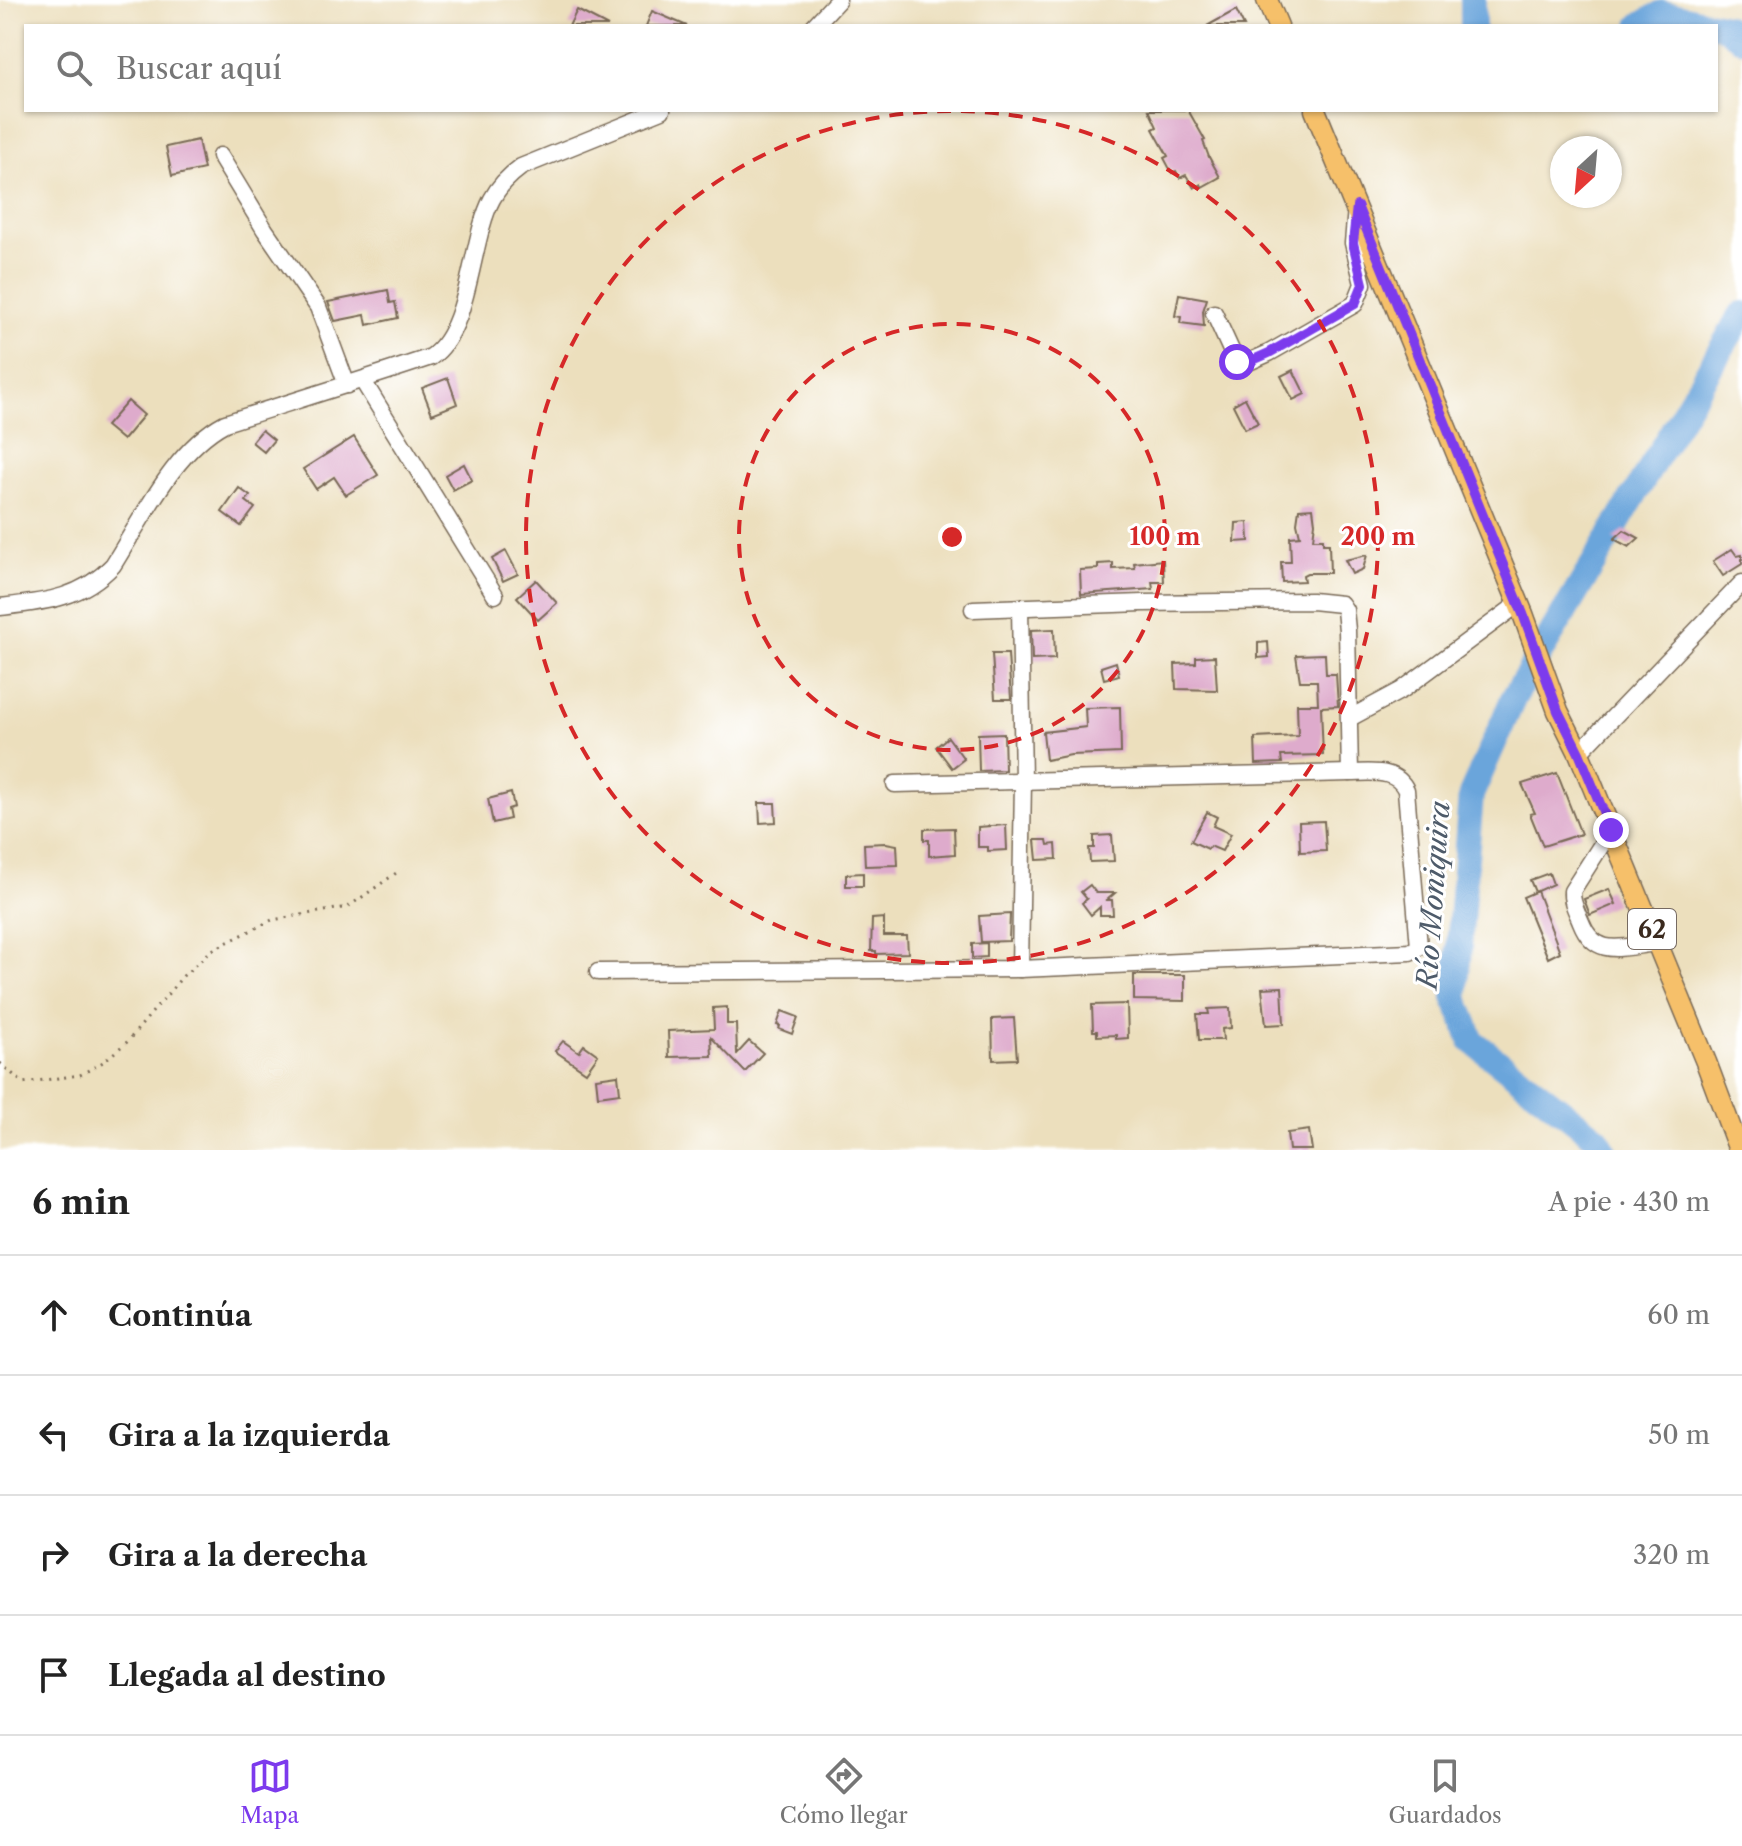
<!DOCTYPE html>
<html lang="es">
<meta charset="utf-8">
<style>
body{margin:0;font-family:"Libre Caslon Text",serif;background:#f6f6f6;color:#222}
.compass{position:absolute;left:1550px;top:136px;width:72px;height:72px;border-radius:50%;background:#fff;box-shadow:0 2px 6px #0004;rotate:206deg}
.stop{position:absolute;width:24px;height:24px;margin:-18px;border:6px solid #7c3aed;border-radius:50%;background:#fff}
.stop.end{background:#7c3aed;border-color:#fff;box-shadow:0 2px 8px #0008}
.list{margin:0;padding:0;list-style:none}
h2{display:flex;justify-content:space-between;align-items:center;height:104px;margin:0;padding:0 32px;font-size:34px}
h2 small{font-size:26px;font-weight:400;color:#767676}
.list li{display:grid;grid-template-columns:52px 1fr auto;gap:24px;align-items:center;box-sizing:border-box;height:120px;padding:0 32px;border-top:2px solid #e0e0e0}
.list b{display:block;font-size:30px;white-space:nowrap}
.list em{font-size:26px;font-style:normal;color:#767676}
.icon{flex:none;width:44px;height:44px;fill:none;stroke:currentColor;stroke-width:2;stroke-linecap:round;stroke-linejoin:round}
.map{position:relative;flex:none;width:1742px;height:1150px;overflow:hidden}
.search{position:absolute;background:#fff;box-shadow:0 2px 6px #0004;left:24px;right:24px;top:24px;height:88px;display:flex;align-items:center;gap:20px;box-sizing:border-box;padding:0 28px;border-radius:0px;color:#767676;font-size:30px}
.sheet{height:584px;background:#fff}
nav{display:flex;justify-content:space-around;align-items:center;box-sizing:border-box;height:112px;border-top:2px solid #e0e0e0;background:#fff;font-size:22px;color:#767676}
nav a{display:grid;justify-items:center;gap:4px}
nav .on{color:#7c3aed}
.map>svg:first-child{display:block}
</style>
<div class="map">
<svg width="1742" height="1150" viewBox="0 0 1742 1150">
<rect width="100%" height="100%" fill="#fff"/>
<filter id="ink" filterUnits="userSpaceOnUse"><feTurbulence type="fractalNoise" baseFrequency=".0125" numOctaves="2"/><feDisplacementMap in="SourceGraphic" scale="16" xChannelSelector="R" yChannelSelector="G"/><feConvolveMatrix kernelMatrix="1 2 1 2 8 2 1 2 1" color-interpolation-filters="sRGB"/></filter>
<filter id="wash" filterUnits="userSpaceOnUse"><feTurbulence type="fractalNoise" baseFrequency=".006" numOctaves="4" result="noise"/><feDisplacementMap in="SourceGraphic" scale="32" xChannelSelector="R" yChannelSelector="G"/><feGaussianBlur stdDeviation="1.8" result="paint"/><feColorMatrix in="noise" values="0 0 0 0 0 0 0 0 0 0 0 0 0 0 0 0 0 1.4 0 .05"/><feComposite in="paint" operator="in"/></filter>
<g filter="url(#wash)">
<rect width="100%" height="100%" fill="#ecdfbd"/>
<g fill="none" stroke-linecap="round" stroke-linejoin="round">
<g stroke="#6ba5db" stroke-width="26">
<path d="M 1473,0 L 1473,26"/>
<path d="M 1640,26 L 1662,13 L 1725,27 L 1742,39"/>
<path d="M 1604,1150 L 1597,1138 L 1472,1041 L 1455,997 L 1471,795 L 1514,697 L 1742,314"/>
</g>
</g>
<g id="blocks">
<g fill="#deabcc">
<path d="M 577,10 L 608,26 L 569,26 Z"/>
<path d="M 1236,10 L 1244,26 L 1207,26 Z"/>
<path d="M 652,11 L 687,26 L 646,26 Z"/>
<path d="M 1149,110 L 1188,110 L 1205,140 L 1203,141 L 1209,157 L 1220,177 L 1202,187 L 1201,184 L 1194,188 L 1186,175 L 1180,178 L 1176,171 L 1172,173 L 1164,158 L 1168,156 L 1153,129 L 1157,127 Z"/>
<path d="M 198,140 L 204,169 L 172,176 L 166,147 Z"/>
<path d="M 388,290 L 390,303 L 395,302 L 398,318 L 367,325 L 365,315 L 335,321 L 328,302 Z"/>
<path d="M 1179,294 L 1207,299 L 1203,311 L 1204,326 L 1180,323 L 1181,317 L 1175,316 Z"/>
<path d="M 1293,370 L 1305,394 L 1293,400 L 1281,376 Z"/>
<path d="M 448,378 L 457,404 L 432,414 L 422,388 Z"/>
<path d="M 1245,398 L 1258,423 L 1245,429 L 1233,405 Z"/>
<path d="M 128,401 L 144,415 L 123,440 L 106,426 Z"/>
<path d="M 262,430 L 274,440 L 264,452 L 252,442 Z"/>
<path d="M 354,437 L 378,475 L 346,495 L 334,477 L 316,489 L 303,469 Z"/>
<path d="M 464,464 L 472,480 L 453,490 L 445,475 Z"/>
<path d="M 239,488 L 250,496 L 246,501 L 255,508 L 241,526 L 222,512 Z"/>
<path d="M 1313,508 L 1315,523 L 1313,539 L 1323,539 L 1323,544 L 1329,544 L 1330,573 L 1307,573 L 1303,575 L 1304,581 L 1282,582 L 1281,562 L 1291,562 L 1290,537 L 1300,536 L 1297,523 L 1299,509 Z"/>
<path d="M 1248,522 L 1249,541 L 1235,542 L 1236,523 Z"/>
<path d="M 1624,530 L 1639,538 L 1629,547 L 1614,539 Z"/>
<path d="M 1732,549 L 1737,556 L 1742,555 L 1742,564 L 1723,576 L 1713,561 Z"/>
<path d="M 506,551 L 518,574 L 503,581 L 492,559 Z"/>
<path d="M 1367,555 L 1363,569 L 1352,574 L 1345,560 Z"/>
<path d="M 1163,560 L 1164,582 L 1152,582 L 1153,589 L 1081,594 L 1080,570 L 1098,569 L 1098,564 L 1113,563 L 1113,569 L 1135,568 L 1134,563 Z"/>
<path d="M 536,580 L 557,603 L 538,620 L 517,597 Z"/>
<path d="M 1054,629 L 1055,659 L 1032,660 L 1031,630 Z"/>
<path d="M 1268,642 L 1269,657 L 1258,658 L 1258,643 Z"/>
<path d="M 992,654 L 1008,654 L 1011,699 L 995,699 Z"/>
<path d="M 1325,654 L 1326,674 L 1336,674 L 1338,706 L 1321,707 L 1323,755 L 1281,756 L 1282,763 L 1256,764 L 1255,738 L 1298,736 L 1297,704 L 1318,704 L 1317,681 L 1300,681 L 1296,655 Z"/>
<path d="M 1215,656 L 1217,690 L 1176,689 L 1175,664 L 1196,663 L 1196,657 Z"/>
<path d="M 1116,662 L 1119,675 L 1104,679 L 1101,667 Z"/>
<path d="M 1120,707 L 1121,753 L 1071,755 L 1046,760 L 1043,732 L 1086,727 L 1085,708 Z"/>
<path d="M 1004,733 L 1005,770 L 979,771 L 978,734 Z"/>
<path d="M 948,737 L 964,759 L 952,768 L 936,747 Z"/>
<path d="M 1557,773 L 1581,834 L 1543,846 L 1530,814 L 1535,813 L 1522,784 Z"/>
<path d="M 511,793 L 514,807 L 508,809 L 510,819 L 493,823 L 488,799 Z"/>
<path d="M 759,803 L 775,803 L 776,822 L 760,823 Z"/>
<path d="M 1207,812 L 1217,817 L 1213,826 L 1231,834 L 1222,851 L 1210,846 L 1208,849 L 1191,841 Z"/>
<path d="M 1324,821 L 1326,851 L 1300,852 L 1299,822 Z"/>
<path d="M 1006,825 L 1007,850 L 988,851 L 988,847 L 978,847 L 978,827 Z"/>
<path d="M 954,828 L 955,854 L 929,856 L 929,840 L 924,840 L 924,829 Z"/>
<path d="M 1112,835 L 1114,861 L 1090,862 L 1089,848 L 1094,848 L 1094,836 Z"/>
<path d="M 1035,840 L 1047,840 L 1048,845 L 1056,844 L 1057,859 L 1037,860 Z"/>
<path d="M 886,843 L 897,845 L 898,865 L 865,866 L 864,844 Z"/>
<path d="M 863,873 L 863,886 L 846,886 L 846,874 Z"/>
<path d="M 1549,873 L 1553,884 L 1535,892 L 1530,880 Z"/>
<path d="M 1090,885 L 1096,893 L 1115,893 L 1107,900 L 1112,900 L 1113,915 L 1100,915 L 1100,907 L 1091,915 L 1082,903 L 1087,899 L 1081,892 Z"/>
<path d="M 1609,889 L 1616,904 L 1590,915 L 1584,899 Z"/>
<path d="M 1537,891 L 1560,952 L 1548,958 L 1523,897 Z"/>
<path d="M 1010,914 L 1009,941 L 981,942 L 979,916 Z"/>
<path d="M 884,918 L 884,936 L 907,936 L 908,953 L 876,954 L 876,951 L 871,951 L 872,919 Z"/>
<path d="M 987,943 L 987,957 L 972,958 L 972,944 Z"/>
<path d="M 1134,975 L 1185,975 L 1185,1001 L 1134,1000 Z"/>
<path d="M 1282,987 L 1284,1024 L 1266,1025 L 1262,988 Z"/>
<path d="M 1127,1004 L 1128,1038 L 1116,1039 L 1116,1035 L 1097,1036 L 1097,1031 L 1093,1031 L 1092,1005 Z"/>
<path d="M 727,1007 L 727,1024 L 736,1024 L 737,1054 L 749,1041 L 763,1053 L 745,1072 L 711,1037 L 712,1056 L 669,1057 L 668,1031 L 714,1029 L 713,1008 Z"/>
<path d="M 1230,1008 L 1231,1028 L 1222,1029 L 1223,1040 L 1199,1040 L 1197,1014 L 1209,1014 L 1208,1009 Z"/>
<path d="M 782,1011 L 798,1017 L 792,1034 L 779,1029 L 780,1026 L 777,1025 Z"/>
<path d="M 1014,1018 L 1017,1059 L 993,1060 L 992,1019 Z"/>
<path d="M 563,1041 L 579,1052 L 584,1045 L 598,1055 L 586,1072 L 555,1051 Z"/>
<path d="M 618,1075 L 620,1093 L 598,1096 L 596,1078 Z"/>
<path d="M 1309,1130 L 1312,1150 L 1289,1150 L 1287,1133 Z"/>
</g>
</g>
</g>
<g filter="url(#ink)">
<use href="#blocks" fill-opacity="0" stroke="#796956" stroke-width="2"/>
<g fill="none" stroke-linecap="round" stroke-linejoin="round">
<defs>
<g id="minor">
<path d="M 814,26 L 838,0"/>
<path d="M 220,156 L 265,230 L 318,307 L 347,385"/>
<path d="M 1214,313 L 1235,359 L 1244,364 L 1269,353 L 1355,304 L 1363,284 L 1353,243 L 1356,208"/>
<path d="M 363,381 L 495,595"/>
<path d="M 0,607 C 44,602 81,599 113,565 C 143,518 174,450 225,423 C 294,401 363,380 431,357 C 471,330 470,240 492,199 C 499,186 510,175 521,167 L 662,110"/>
<path d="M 973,609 L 1143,603 L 1312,601 L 1341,604 L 1345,610 L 1347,630 L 1350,773"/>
<path d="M 1350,718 L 1402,690 L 1518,604"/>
<path d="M 1579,753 L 1742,583"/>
<path d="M 1611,830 L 1572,891 C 1571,902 1577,912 1581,922 C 1596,960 1624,946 1657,943"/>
<path d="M 1020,969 L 1023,780 L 1020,607"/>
<path d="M 598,972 L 1020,969 L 1410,952 L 1419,947 L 1406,790 C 1396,768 1371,773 1350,773 L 895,784"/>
</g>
<g id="major">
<path d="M 1267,0 L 1278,26"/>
<path d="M 1315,110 L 1523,614 L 1558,711 L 1579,753 L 1706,1062 L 1739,1150"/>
</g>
</defs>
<use href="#minor" stroke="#796956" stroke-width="19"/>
<use href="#major" stroke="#796956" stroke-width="23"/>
<path stroke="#796956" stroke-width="3" stroke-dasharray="2 6" stroke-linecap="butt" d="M 0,1063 L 23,1083 L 80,1075 L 103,1062 L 127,1042 L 183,976 L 212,950 L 272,920 L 348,907 L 399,871"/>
<use href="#minor" stroke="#fff" stroke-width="16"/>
<use href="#major" stroke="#f6c06b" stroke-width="20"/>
</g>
</g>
<g fill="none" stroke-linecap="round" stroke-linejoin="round" filter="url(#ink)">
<path stroke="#7c3aed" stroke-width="10" d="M 1237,362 L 1244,364 L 1269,353 L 1355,304 L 1363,284 L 1353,243 L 1357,206 L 1523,614 L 1558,711 L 1579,753 L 1611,830"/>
</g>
<g fill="none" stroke="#d62828" stroke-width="4" stroke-dasharray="14 10">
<circle cx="952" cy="537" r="213"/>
<circle cx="952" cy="537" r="426"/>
</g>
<g text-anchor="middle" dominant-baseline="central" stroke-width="6" stroke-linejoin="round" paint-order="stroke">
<rect fill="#fff" stroke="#766a62" stroke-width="2" x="1628" y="909" width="48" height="40" rx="6"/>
<g font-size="24" font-weight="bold" fill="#3b2a1e">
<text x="1652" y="929">62</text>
</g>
<g font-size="28" font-style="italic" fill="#4e5b6a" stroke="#fff">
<text transform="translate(1433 895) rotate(-86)">Río Moniquira</text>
</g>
</g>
<circle cx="952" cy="537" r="12" fill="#d62828" stroke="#fff" stroke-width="4"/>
<g font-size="24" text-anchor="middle" font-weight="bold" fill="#d62828" stroke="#fff" stroke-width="6" stroke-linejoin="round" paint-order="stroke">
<text x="1165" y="545">100 m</text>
<text x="1378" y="545">200 m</text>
</g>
</svg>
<svg class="compass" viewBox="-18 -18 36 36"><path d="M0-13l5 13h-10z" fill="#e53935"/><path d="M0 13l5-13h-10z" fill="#767676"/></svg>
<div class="stop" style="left:1237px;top:362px"></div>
<div class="stop end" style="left:1611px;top:830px"></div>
<div class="search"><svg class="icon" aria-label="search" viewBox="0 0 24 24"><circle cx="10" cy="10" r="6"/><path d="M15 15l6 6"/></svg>Buscar aquí</div>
</div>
<section class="sheet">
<h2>6 min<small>A pie · 430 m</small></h2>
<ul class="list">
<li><svg class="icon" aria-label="ahead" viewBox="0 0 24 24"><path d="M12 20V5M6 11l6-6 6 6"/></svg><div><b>Continúa</b></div><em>60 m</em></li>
<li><svg class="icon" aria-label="left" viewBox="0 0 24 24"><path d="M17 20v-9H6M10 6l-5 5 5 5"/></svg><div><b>Gira a la izquierda</b></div><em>50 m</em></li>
<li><svg class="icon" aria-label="right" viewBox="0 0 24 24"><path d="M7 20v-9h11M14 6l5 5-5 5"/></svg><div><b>Gira a la derecha</b></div><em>320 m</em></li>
<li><svg class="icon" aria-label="arrive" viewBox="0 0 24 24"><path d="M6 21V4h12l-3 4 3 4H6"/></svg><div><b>Llegada al destino</b></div></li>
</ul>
</section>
<nav>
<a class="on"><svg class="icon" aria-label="map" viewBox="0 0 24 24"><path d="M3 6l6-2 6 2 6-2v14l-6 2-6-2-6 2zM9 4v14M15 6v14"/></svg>Mapa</a>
<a><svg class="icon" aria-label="directions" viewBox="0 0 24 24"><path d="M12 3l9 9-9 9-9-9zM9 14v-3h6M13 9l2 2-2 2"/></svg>Cómo llegar</a>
<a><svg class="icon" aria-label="saved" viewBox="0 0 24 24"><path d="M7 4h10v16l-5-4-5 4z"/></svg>Guardados</a>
</nav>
